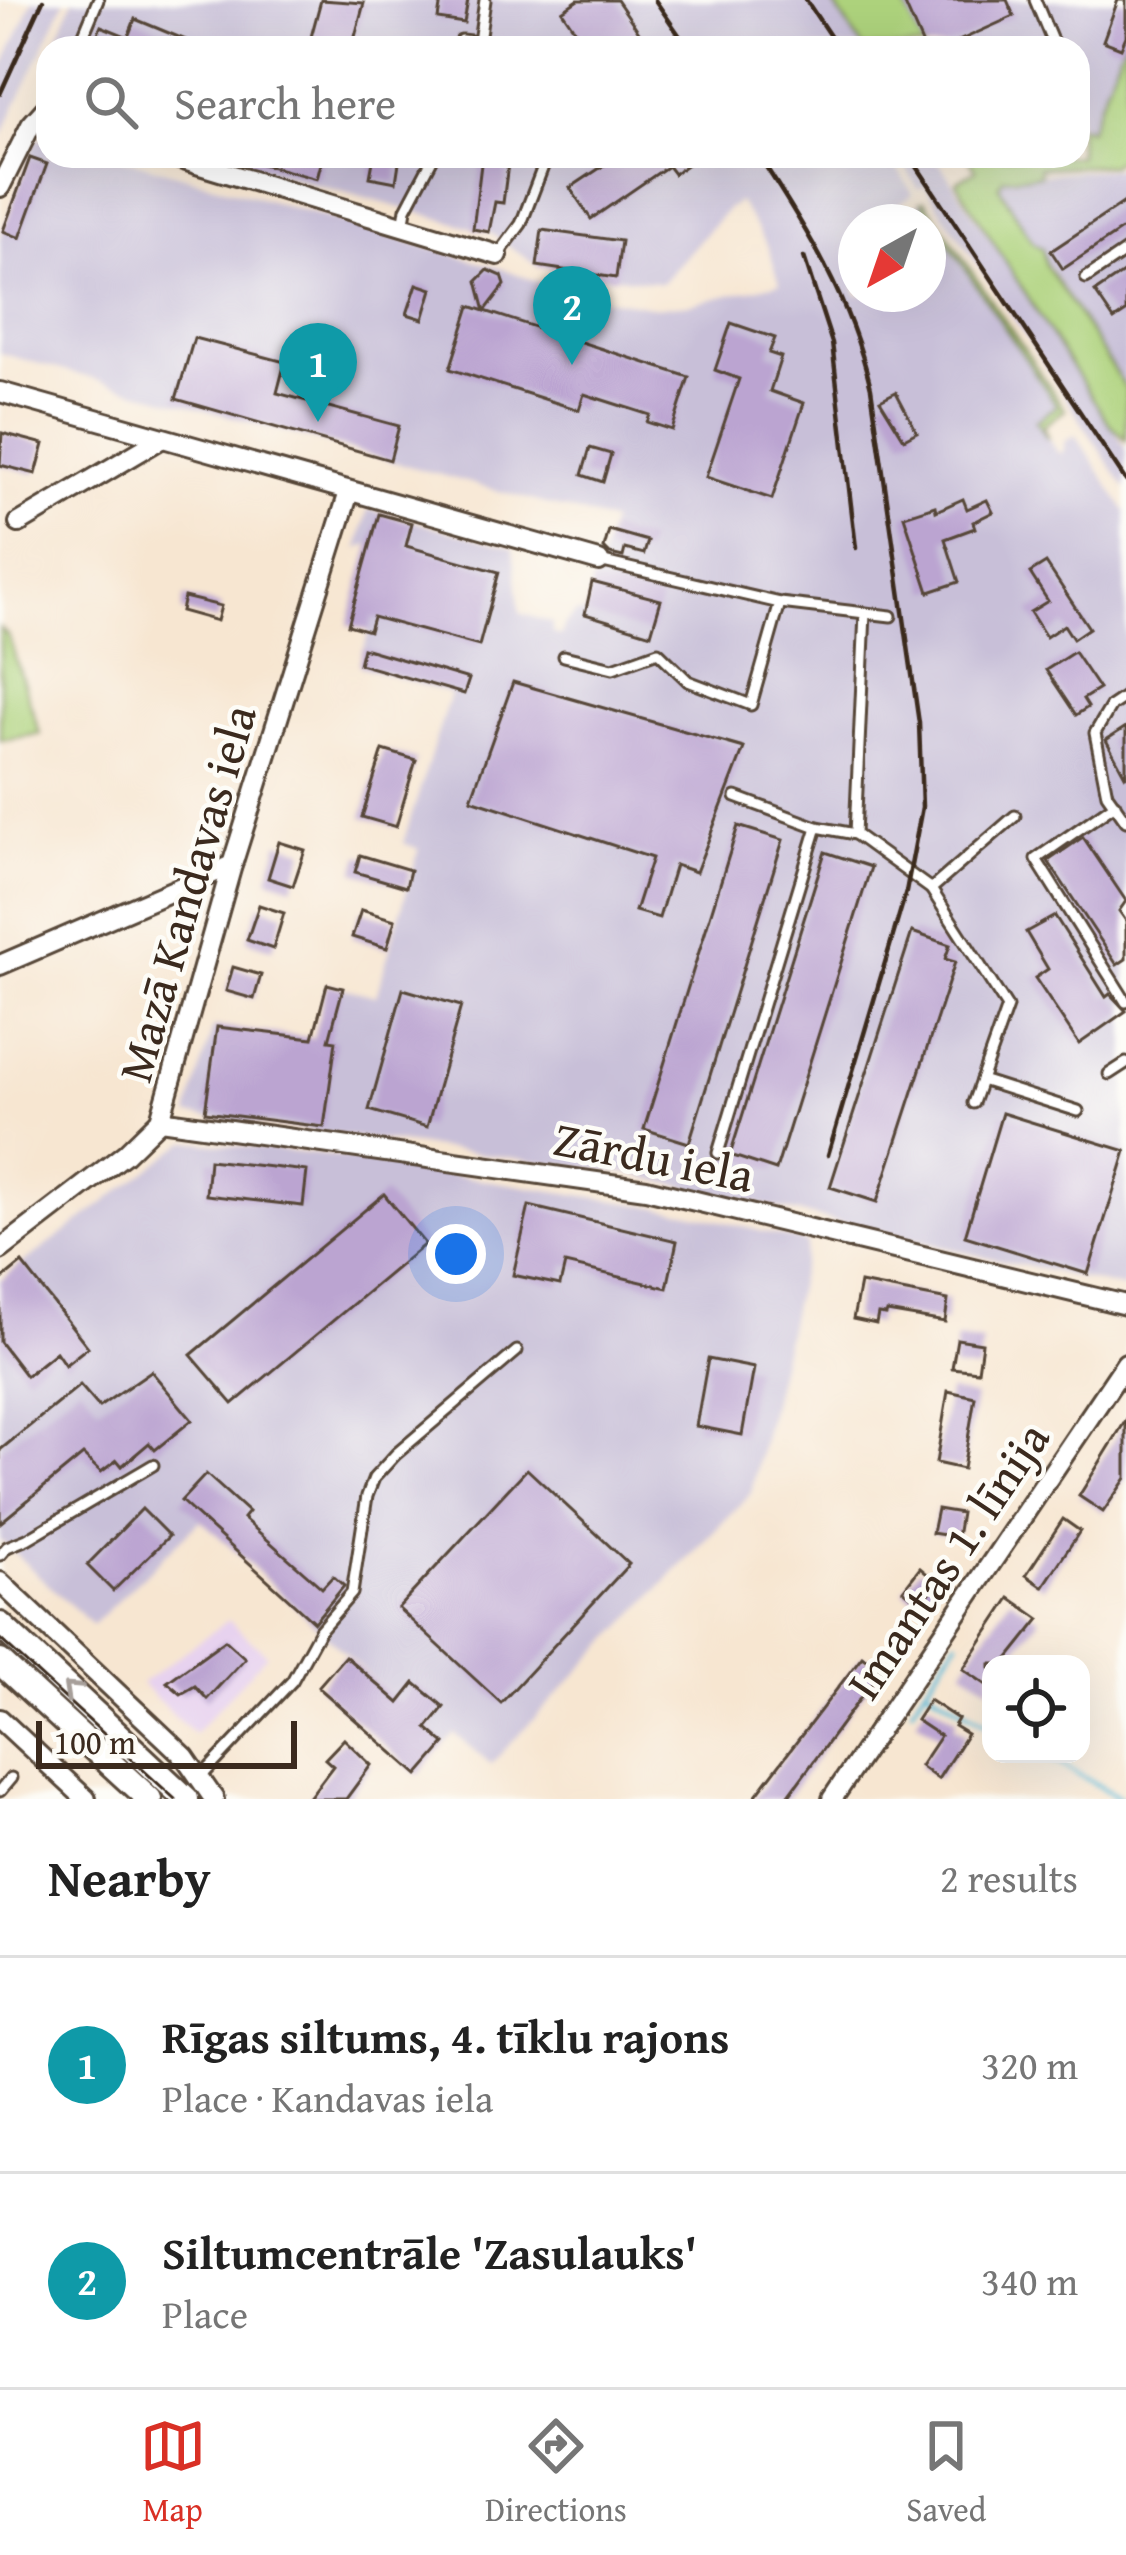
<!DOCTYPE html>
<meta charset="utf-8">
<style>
body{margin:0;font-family:"Gentium Book Plus",serif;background:#f6f6f6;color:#222}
.controls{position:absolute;right:36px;bottom:36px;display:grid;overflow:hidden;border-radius:24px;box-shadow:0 12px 48px #0002}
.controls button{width:108px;height:108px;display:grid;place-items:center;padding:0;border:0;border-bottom:3px solid #e0e0e0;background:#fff;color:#222;font:60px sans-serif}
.compass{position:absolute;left:838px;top:204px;width:108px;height:108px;border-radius:50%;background:#fff;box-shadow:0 12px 48px #0002;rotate:220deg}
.scale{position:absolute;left:36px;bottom:30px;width:261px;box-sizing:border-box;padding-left:12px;border:6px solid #3b2a1e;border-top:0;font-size:33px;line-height:42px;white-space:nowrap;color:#3b2a1e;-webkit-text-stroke:9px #fdfcf7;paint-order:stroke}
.you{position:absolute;left:456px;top:1254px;width:42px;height:42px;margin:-30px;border:9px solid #fff;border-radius:50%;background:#1a73e8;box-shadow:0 0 0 18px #1a73e833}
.badge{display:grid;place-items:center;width:78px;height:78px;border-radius:50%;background:#d93025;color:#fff;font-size:39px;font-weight:700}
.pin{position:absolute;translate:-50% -99px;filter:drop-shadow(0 3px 6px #0008)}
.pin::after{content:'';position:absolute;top:63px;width:42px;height:36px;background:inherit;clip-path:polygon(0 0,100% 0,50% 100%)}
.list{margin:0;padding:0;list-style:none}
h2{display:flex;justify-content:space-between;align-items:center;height:156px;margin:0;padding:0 48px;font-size:51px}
h2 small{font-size:39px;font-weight:400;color:#767676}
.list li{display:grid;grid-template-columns:78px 1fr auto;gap:36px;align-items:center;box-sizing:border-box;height:216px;padding:0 48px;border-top:3px solid #e0e0e0}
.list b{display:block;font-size:45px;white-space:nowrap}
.list p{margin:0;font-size:39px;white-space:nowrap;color:#767676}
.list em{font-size:39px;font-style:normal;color:#767676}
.icon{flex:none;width:66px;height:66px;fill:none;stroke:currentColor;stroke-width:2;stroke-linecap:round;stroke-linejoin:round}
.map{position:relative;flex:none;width:1126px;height:1799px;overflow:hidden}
.search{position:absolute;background:#fff;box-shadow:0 12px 48px #0002;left:36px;right:36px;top:36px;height:132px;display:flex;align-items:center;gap:30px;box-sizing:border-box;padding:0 42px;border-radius:36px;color:#767676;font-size:45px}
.sheet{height:588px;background:#fff}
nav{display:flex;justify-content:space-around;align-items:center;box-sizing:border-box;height:168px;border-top:3px solid #e0e0e0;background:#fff;font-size:33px;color:#767676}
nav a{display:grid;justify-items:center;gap:6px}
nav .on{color:#d93025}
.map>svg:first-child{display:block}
</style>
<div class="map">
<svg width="1126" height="1799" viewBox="0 0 1126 1799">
<rect width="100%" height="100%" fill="#fdfcf7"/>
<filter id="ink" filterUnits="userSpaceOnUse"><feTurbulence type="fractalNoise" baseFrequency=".00833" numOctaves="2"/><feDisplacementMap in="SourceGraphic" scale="24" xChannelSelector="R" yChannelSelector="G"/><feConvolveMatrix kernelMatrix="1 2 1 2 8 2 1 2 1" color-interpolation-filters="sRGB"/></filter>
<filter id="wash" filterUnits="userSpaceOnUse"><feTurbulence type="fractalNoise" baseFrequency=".004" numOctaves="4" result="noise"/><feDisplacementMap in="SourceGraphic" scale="48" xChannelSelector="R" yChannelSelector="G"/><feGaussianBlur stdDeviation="2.7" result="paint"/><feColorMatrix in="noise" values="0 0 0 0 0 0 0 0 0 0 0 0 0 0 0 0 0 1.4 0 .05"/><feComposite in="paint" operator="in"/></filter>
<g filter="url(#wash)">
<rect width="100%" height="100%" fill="#f7e6d1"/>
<path fill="#e7d2ef" d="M 228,1620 L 267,1654 L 194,1734 L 141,1684 Z"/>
<g fill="#c8bfd8" fill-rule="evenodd">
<path d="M 33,0 L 65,0 L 0,140 L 0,73 Z"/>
<path d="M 73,0 L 831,0 L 863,48 L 53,48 Z"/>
<path d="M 881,0 L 1126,0 L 1126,36 L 1089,130 L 1078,125 L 1078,48 L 912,48 Z"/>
<path d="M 36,139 L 48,139 L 48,156 L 115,156 L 510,271 L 561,291 L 656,307 L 691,304 L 780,283 L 767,245 L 739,202 L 727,209 L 662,283 L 537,266 L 489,232 L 213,156 L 889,156 L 913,194 L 898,204 L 904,212 L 921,202 L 1057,407 L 1037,422 L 1059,454 L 1065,450 L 1063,446 L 1067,440 L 1076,435 L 1126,512 L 1126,1289 L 625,1173 L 188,1115 L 213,1027 L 313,1038 L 327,984 L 376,996 L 419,849 L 403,843 L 450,694 L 359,666 L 369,631 L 348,625 L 371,544 L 358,549 L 368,509 L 513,548 L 520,613 L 552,623 L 552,633 L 561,636 L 565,624 L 576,613 L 585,614 L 611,522 L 0,353 L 0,239 ZM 856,222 L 928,222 L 928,294 L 856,294 Z"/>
<path d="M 899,156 L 935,156 L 1126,448 L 1126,489 L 925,186 L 918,189 Z"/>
<path d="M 1126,167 L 1126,389 L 999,186 L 1003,178 Z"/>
<path d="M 187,1141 L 333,1156 L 686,1212 L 807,1243 L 751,1493 L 491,1764 L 455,1734 L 445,1744 L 427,1728 L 444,1707 L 415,1683 L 399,1703 L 201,1520 L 92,1625 L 0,1540 L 0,1281 Z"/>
</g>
<g fill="#add27c" stroke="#747e4d" stroke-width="3">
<path d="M 831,0 L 903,0 L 924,48 L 863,48 Z"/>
<path d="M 1126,36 L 1126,154 L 1111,165 L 1039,168 L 1040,175 L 1003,178 L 999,186 L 1033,243 L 1042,249 L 1046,265 L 1126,389 L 1126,440 L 1109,423 L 1061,351 L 956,182 L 976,170 L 967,156 L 1078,156 L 1078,125 L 1089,129 Z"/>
<path d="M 925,201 L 1065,410 L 1043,426 L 1048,439 L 1036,421 L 1057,406 L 921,202 Z"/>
<path d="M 0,628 L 8,636 L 40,734 L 0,740 Z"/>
</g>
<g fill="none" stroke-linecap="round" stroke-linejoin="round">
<g stroke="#5bbdd9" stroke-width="4.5">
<path d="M 925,1687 L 991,1725"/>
<path d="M 912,1708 L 957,1641"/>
<path d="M 1042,1754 L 1122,1799"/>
</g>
</g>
<g id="blocks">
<g fill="#bba4d1">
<path d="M 321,0 L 364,3 L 352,48 L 308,48 Z"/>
<path d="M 441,0 L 468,0 L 464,23 L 438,19 Z"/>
<path d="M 578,0 L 617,0 L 650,48 L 587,48 L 562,11 Z"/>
<path d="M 903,0 L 1007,0 L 1014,16 L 943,48 L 924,48 Z"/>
<path d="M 1118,0 L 1126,0 L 1126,36 L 1121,48 L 1103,41 Z"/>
<path d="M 135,19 L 205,48 L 92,48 L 101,26 L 128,37 Z"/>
<path d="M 247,156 L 323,156 L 317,179 L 247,160 Z"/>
<path d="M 374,156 L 400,156 L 396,182 L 370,177 Z"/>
<path d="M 482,156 L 509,156 L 503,203 L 495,202 L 489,232 L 473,229 Z"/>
<path d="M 618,156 L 699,156 L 674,174 L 668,166 L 591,219 L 570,188 Z"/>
<path d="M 30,158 L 47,164 L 20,238 L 3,231 Z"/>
<path d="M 1126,201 L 1126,227 L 1063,269 L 1051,251 Z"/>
<path d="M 542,230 L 621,241 L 616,278 L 537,266 Z"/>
<path d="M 488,270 L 502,276 L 505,285 L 485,311 L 689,377 L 672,430 L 647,422 L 650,415 L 584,394 L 579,410 L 450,369 L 470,306 L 485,311 L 477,281 Z"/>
<path d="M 1126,271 L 1126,312 L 1114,320 L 1095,292 Z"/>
<path d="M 417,284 L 432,289 L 423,319 L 407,314 Z"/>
<path d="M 731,323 L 775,338 L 769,353 L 781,357 L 770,391 L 804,403 L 772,499 L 706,477 L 739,379 L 715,370 Z"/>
<path d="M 194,338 L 285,362 L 277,393 L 399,426 L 390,460 L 176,399 Z"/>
<path d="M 896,392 L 917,432 L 904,439 L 880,400 Z"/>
<path d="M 2,433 L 44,444 L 36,474 L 0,465 Z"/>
<path d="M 590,448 L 611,454 L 603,482 L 582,475 Z"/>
<path d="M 963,499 L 967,509 L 987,500 L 993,512 L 973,522 L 975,528 L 945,539 L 959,582 L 929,592 L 904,516 L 935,506 L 936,511 Z"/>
<path d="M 379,514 L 412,523 L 406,546 L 499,572 L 479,646 L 373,617 L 369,631 L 348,625 Z"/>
<path d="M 609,530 L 648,541 L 644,554 L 625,549 L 623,557 L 610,554 L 604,548 Z"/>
<path d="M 1046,563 L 1089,628 L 1073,639 L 1064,625 L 1046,637 L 1030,612 L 1048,601 L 1030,573 Z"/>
<path d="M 592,582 L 661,600 L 651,634 L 585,614 Z"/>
<path d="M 184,597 L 221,606 L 217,621 L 181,611 Z"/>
<path d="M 363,648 L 469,679 L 464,694 L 359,664 Z"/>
<path d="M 1074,652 L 1099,689 L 1083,699 L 1088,707 L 1076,715 L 1046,670 Z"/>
<path d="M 513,682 L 744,748 L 696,872 L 675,865 L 659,918 L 635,911 L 652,858 L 471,799 Z"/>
<path d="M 1126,727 L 1126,777 L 1106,740 Z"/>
<path d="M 383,750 L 416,760 L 396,827 L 362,817 Z"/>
<path d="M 738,826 L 783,840 L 689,1143 L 644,1129 Z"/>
<path d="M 1083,837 L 1126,901 L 1119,911 L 1126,921 L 1126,959 L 1117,965 L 1048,861 Z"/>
<path d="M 279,842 L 305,850 L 293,886 L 268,878 Z"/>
<path d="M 825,852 L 871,867 L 776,1170 L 730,1155 Z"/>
<path d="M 360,855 L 410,870 L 406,887 L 355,872 Z"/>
<path d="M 259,905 L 284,913 L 273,949 L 247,940 Z"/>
<path d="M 361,910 L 395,920 L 387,948 L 352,937 Z"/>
<path d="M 1055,916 L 1106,997 L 1110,994 L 1126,1011 L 1079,1044 L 1035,978 L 1048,969 L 1026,932 Z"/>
<path d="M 912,932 L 950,945 L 945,959 L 955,962 L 877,1202 L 830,1187 Z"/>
<path d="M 233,967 L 261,975 L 254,999 L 226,991 Z"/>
<path d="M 327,984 L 343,988 L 329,1040 L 336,1041 L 324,1127 L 205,1112 L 217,1027 L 313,1038 Z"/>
<path d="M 403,989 L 461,1006 L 427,1127 L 369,1110 Z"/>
<path d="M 1002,1113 L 1126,1151 L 1088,1274 L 965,1236 Z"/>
<path d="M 209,1160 L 307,1171 L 303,1206 L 206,1195 Z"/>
<path d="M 384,1194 L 425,1244 L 233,1404 L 191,1355 Z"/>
<path d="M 529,1206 L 677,1241 L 667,1288 L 565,1264 L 560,1285 L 513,1275 Z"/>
<path d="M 22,1263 L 88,1347 L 65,1365 L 56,1352 L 26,1376 L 0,1342 L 0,1281 Z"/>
<path d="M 860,1283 L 948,1300 L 945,1322 L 887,1312 L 886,1315 L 878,1314 L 876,1324 L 853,1319 Z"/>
<path d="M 957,1339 L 982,1343 L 978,1371 L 952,1368 Z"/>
<path d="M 708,1359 L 754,1368 L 742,1435 L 696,1426 Z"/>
<path d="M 151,1371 L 192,1420 L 155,1450 L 149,1443 L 122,1466 L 117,1460 L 101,1472 L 83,1455 L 0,1523 L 0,1450 L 80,1385 L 99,1407 Z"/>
<path d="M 948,1391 L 975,1397 L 963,1469 L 936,1463 Z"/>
<path d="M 1126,1420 L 1126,1478 L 1103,1512 L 1079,1496 Z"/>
<path d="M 527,1469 L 629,1564 L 501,1703 L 398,1608 Z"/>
<path d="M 206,1474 L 248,1512 L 243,1518 L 322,1588 L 333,1576 L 344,1586 L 314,1622 L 181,1501 Z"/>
<path d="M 142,1509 L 169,1536 L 113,1591 L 87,1565 Z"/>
<path d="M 937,1509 L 961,1513 L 957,1537 L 932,1533 Z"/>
<path d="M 1063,1519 L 1080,1531 L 1043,1587 L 1026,1575 Z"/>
<path d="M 920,1568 L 938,1583 L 921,1604 L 903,1590 Z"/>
<path d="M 1010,1598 L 1040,1619 L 1004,1664 L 991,1664 L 991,1688 L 963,1669 Z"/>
<path d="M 225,1640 L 245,1658 L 207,1699 L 195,1686 L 181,1694 L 167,1682 Z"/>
<path d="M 345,1656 L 399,1703 L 415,1683 L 444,1707 L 427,1728 L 445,1744 L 418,1775 L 318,1687 Z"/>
<path d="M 862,1656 L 881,1670 L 786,1799 L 753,1799 Z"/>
<path d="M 929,1700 L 958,1719 L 954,1726 L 967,1734 L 938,1779 L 920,1766 L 940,1736 L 916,1720 Z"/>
<path d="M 344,1739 L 371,1765 L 346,1799 L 308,1799 L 333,1766 L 325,1759 Z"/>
</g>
</g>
</g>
<g filter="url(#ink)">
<use href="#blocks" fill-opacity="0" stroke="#574639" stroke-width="3"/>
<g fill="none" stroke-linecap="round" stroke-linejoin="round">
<defs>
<g id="service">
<path d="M 1035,0 L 1055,48"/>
<path d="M 78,48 L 98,0"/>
<path d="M 460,48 L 461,40 L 479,42 L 485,0"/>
<path d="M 403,227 L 406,209 L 434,156"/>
<path d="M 498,255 L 521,224 L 544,164 L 543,156"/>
<path d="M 1086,278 L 1126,251"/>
<path d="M 599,561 L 780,603 L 891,616"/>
<path d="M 564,656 L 613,668 L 658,652 L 688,681 L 751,705 L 780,603"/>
<path d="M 1126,696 L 1111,706 L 1095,733 L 1107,794 L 1126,821"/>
<path d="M 736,797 L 817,827 L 855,834 L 865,613"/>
<path d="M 1115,804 L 1036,859 L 1126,1002"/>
<path d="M 855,834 L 931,889 L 1015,816"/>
<path d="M 931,889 L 1007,1007 L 973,1103"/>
<path d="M 1109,1074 L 1126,1063"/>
<path d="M 981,1080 L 1078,1111"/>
<path d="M 718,1153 L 817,827"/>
<path d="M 0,1555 L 7,1547 L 27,1539 L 153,1465"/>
<path d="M 201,1777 L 292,1681 L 320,1630 L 352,1593 L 367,1496 L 374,1478 L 396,1454 L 517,1351"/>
<path d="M 0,1791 L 11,1778"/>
</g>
<g id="minor">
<path d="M 170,156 L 498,255"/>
<path d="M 0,187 L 31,125 L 48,106"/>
<path d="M 0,392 L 599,561"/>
<path d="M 19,523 L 159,440"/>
<path d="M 0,965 L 232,865"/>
<path d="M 160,1120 L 646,1189 L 1126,1305"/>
<path d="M 0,1250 L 125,1154 L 160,1120 L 232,865 L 349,492"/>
<path d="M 0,1582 L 185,1757 L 214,1799"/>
<path d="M 0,1719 L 86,1799"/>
<path d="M 832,1799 L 1126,1363"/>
</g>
<g id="secondary">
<path d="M 0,1625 L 186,1799"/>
<path d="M 0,1662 L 149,1799"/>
</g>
</defs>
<use href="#service" stroke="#574639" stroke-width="15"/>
<use href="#minor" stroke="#574639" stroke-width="24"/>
<use href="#secondary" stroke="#574639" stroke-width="30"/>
<use href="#service" stroke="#fff" stroke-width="9"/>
<use href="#minor" stroke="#fff" stroke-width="18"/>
<use href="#secondary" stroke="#fff" stroke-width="24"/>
<path stroke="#3b2a1e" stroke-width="3" d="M 0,1639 L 175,1799"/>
<g stroke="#3b2a1e" stroke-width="4.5">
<path d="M 655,0 L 688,48"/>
<path d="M 806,0 L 838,48"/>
<path d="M 0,94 L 43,0"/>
<path d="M 759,156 C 808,231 850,299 871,388 L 919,723 L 922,807 L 906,892 L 828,1155"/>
<path d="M 910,156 L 1126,481"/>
<path d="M 804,257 L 832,343 L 856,548"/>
</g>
</g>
<defs><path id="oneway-chevron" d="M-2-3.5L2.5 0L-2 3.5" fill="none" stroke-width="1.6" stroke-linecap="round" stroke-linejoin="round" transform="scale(3)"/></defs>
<use stroke="#a79f9a" href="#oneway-chevron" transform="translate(71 1690) rotate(-137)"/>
</g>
<g text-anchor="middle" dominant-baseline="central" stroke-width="9" stroke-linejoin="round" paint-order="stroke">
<g font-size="48" fill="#3b2a1e" stroke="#fdfcf7">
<text transform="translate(186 893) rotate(-74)">Mazā Kandavas iela</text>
<text transform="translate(654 1156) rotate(11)">Zārdu iela</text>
<text transform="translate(947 1560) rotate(-56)">Imantas 1. līnija</text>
</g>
</g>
</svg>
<div class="controls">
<button><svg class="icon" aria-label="locate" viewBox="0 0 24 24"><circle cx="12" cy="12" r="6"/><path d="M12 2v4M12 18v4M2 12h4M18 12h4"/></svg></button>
</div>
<svg class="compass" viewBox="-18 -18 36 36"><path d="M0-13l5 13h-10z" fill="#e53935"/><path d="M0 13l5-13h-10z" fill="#767676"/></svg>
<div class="scale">100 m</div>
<div class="you"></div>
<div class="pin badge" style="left:318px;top:422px;background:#0f9aa8">1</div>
<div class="pin badge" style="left:572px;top:365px;background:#0f9aa8">2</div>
<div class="search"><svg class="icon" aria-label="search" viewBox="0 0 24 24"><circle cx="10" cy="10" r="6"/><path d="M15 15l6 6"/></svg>Search here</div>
</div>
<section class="sheet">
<h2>Nearby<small>2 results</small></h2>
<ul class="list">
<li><span class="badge" style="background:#0f9aa8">1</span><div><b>Rīgas siltums, 4. tīklu rajons</b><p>Place · Kandavas iela</p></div><em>320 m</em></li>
<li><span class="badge" style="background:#0f9aa8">2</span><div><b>Siltumcentrāle 'Zasulauks'</b><p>Place</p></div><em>340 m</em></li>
</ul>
</section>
<nav>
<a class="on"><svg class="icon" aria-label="map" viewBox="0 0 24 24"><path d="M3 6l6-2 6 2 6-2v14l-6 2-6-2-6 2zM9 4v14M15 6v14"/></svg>Map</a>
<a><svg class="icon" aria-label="directions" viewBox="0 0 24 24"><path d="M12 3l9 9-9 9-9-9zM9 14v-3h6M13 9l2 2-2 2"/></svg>Directions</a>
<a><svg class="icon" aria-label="saved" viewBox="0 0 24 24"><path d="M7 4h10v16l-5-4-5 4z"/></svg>Saved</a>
</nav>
